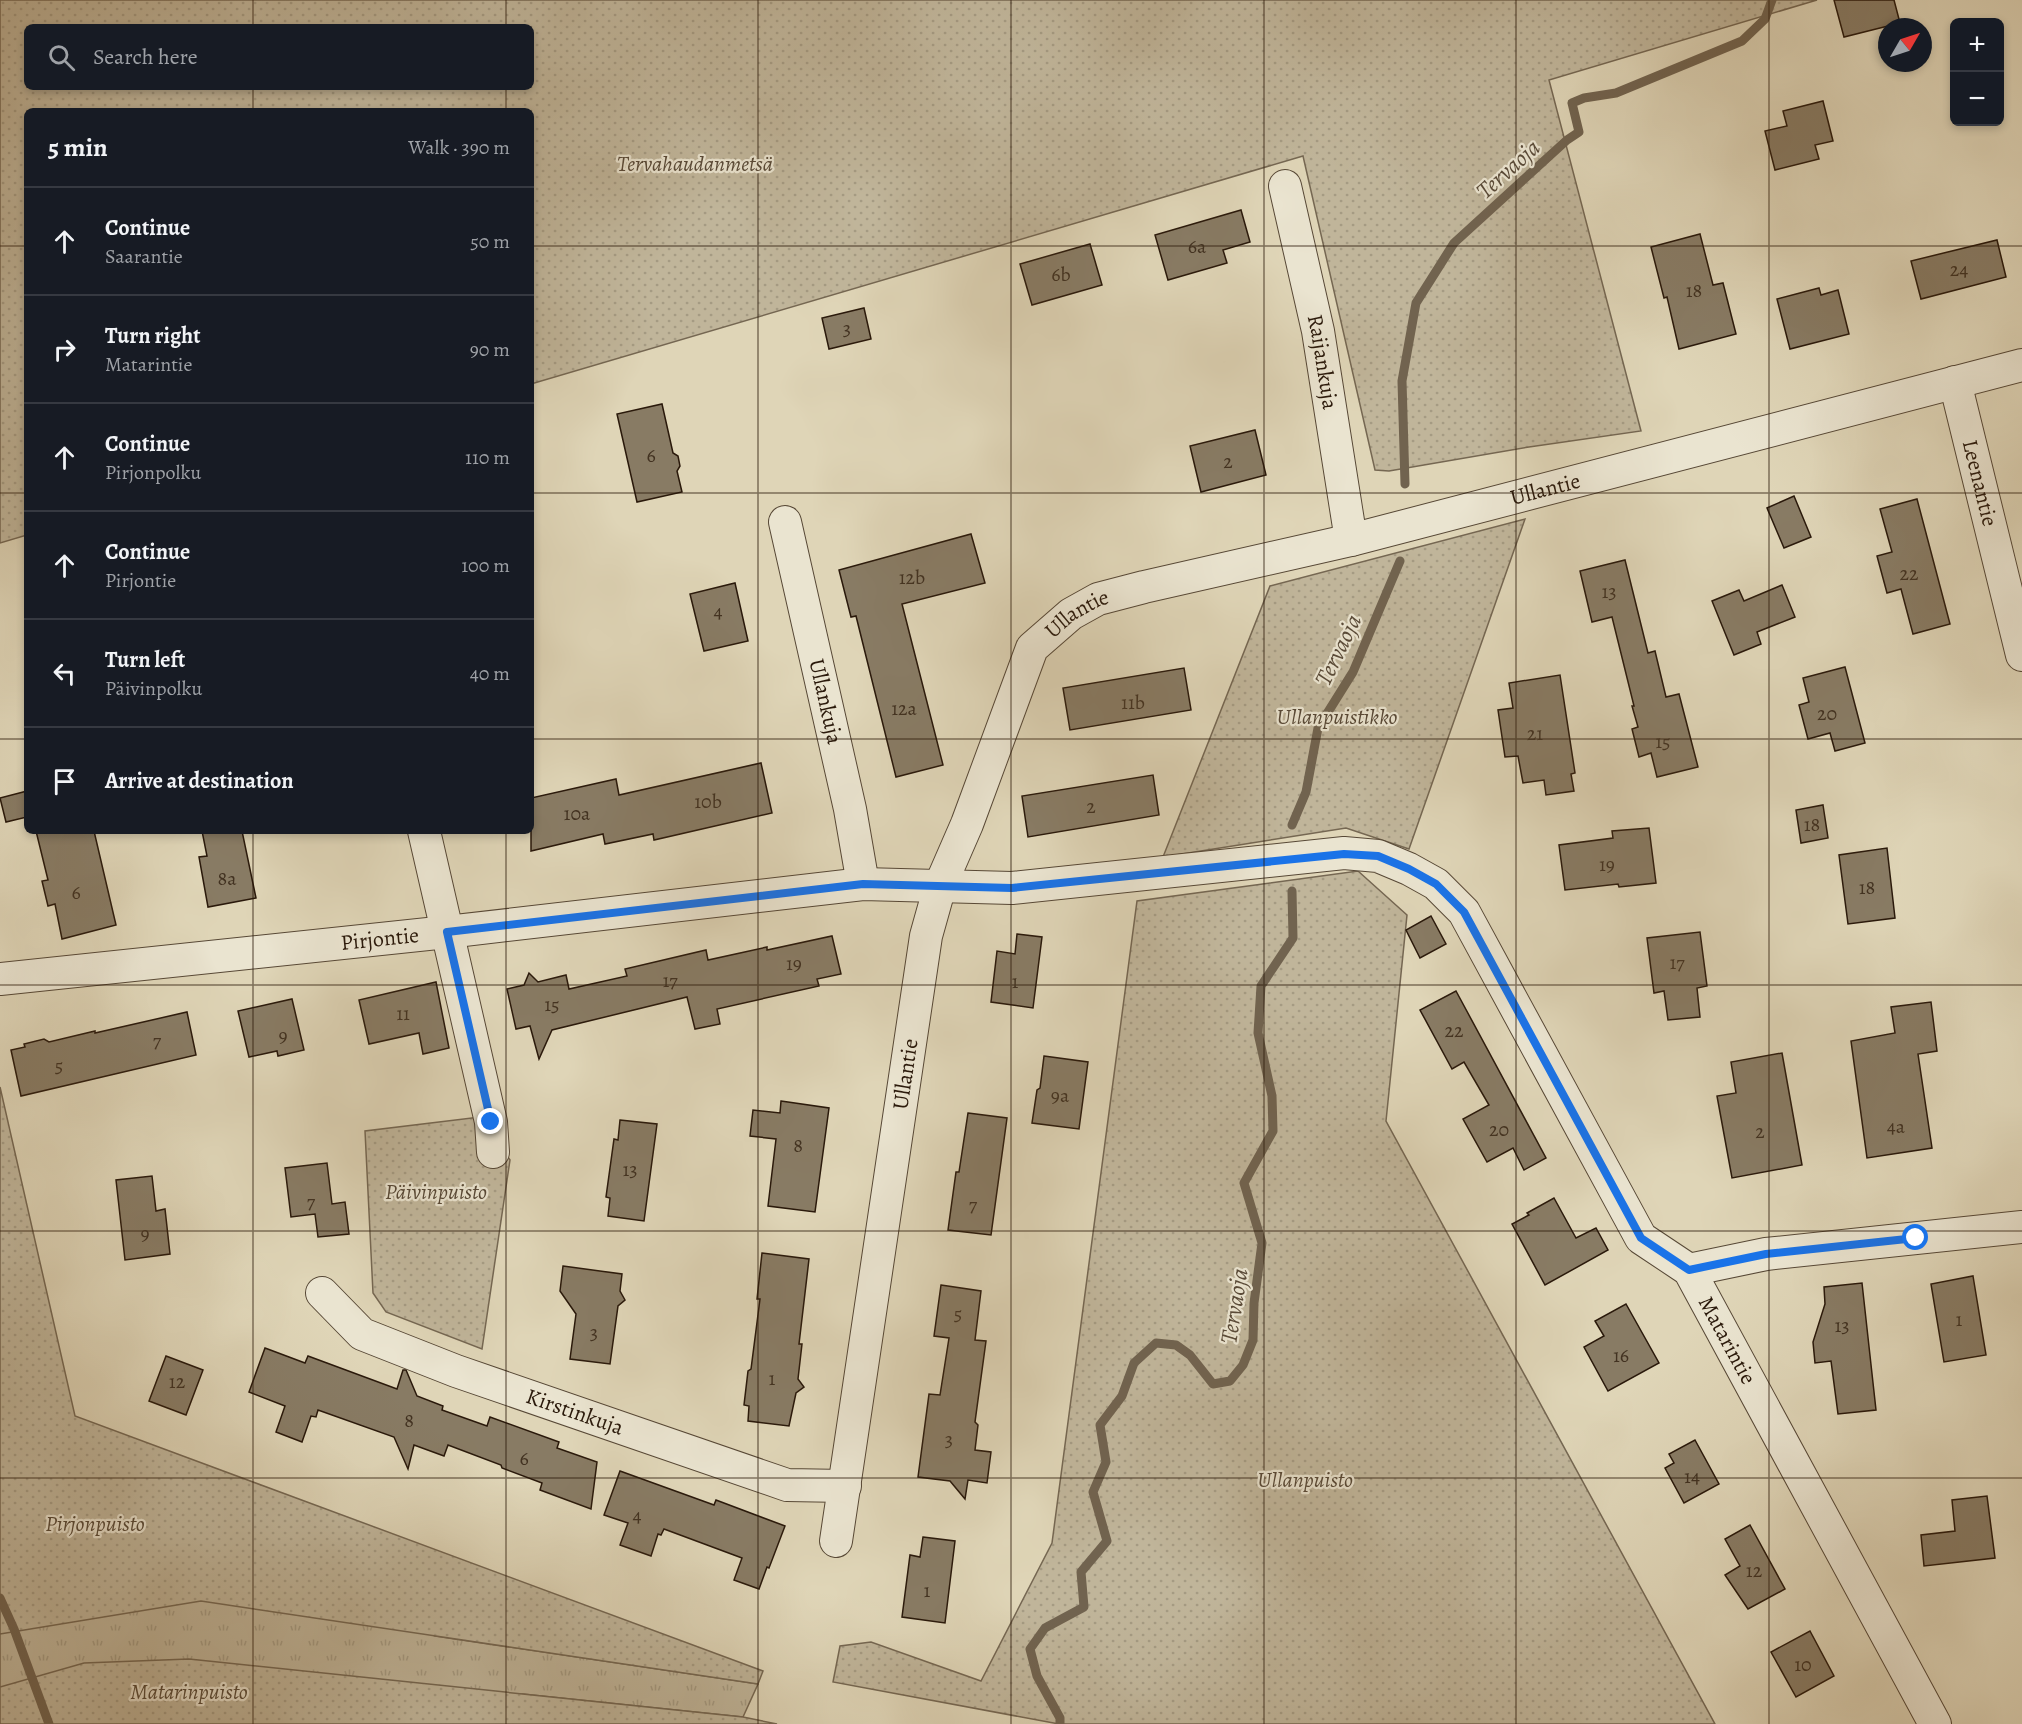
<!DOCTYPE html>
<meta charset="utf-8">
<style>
body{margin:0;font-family:Alegreya,serif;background:#20242c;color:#f1f3f6}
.controls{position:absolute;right:18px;top:18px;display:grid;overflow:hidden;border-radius:9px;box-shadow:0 3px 9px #0003}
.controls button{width:54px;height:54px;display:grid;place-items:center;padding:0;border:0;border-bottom:2px solid #363941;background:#171b24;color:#f1f3f6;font:30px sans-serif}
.compass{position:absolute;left:1878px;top:18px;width:54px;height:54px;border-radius:50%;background:#171b24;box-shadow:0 3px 9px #0003;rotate:51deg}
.stop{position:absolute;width:18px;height:18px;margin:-14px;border:4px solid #1a73e8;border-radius:50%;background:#fff}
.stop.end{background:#1a73e8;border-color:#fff;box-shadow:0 2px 6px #0008}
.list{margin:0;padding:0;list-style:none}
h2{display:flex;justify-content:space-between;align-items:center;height:78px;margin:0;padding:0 24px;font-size:26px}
h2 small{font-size:20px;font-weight:400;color:#9ea1a6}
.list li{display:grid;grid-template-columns:39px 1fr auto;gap:18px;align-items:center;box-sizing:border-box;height:108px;padding:0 24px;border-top:2px solid #363941}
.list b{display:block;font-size:22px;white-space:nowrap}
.list p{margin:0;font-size:20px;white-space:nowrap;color:#9ea1a6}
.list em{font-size:20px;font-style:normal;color:#9ea1a6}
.icon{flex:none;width:33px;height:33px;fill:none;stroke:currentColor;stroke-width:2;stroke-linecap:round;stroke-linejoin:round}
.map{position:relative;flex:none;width:2022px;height:1724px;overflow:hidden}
.search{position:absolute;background:#171b24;box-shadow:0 3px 9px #0003;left:24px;top:24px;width:510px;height:66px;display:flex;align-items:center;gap:15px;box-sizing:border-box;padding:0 21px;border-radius:9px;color:#9ea1a6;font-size:22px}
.panel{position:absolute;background:#171b24;box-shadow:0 3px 9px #0003;left:24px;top:108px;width:510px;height:726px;border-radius:9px}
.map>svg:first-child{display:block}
</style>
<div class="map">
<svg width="2022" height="1724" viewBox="0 0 2022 1724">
<defs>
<pattern id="grass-tufts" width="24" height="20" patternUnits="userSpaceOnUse" patternTransform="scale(1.5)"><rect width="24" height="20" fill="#c0b59a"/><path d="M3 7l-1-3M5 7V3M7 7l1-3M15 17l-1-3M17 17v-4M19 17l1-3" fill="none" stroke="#a59b83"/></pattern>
<pattern id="park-dots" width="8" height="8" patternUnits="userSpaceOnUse" patternTransform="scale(1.5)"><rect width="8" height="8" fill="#c0b59a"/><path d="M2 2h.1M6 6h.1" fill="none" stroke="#a59b83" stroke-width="1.8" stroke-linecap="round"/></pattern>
</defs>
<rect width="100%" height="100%" fill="#dfd5b7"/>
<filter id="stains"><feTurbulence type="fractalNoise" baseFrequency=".00333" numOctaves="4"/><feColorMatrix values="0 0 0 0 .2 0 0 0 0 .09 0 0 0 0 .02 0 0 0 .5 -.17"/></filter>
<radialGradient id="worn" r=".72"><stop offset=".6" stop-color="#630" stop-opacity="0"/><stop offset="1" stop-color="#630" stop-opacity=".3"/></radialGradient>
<path fill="url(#grass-tufts)" stroke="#756752" stroke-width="1.5" d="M 0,1452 L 435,1636 L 758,1684 L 743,1717 L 523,1694 L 0,1722 Z"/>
<g fill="url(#park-dots)" stroke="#756752" stroke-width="1.5" fill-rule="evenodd">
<path d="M 0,0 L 1817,0 L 1549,80 L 1641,431 L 1529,447 L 1389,471 L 1375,470 L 1303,156 L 531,384 L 531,111 L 27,111 L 27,535 L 0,543 ZM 27,27 L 531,27 L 531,87 L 27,87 Z"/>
<path d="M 1525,519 L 1409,849 L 1346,828 L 1163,857 L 1270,586 Z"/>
<path d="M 1358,871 L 1407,915 L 1386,1121 L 1715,1724 L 1059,1724 L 833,1682 L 840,1646 L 871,1642 L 981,1681 L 1052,1543 L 1137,901 Z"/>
<path d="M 0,1087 L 75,1416 L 763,1671 L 758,1684 L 201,1601 L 0,1634 Z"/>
<path d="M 480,1117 L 510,1160 L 482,1349 L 386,1312 L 373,1293 L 365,1131 Z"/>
<path d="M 189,1659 L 743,1717 L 777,1724 L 0,1724 L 0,1687 L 84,1663 Z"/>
</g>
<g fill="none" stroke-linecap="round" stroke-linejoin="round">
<g stroke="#71634f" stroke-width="9">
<path d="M 1405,484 L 1402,381 L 1416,303 L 1454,243 L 1567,140 L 1579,132 L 1572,103 L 1584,98 L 1616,93 L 1742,41 L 1765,19 L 1772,0"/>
<path d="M 1292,825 L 1306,792 L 1318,728 L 1353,672 L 1400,561"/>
<path d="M 0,1598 L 14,1629 L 49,1724"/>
<path d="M 1060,1724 L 1060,1718 L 1037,1676 L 1030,1649 L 1045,1628 L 1084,1607 L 1081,1572 L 1107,1541 L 1093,1492 L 1106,1462 L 1100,1425 L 1122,1396 L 1134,1363 L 1156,1343 L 1176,1345 L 1190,1355 L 1213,1384 L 1230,1381 L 1243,1365 L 1253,1340 L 1254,1303 L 1262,1243 L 1244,1183 L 1273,1131 L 1272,1096 L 1258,1033 L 1261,986 L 1293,938 L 1292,891"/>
</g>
</g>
<g fill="#887b64" stroke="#2a190b" stroke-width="1.5">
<path d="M 1834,0 L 1894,0 L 1900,23 L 1844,37 Z"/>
<path d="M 1823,101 L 1833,141 L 1815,145 L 1819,159 L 1775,170 L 1765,131 L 1787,126 L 1783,111 Z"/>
<path d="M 1241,210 L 1250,242 L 1223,250 L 1227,263 L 1168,280 L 1155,235 Z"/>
<path d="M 1700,234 L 1713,285 L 1723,283 L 1736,334 L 1679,349 L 1667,297 L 1664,298 L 1651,247 Z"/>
<path d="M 1997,240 L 2006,277 L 1921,299 L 1911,261 Z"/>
<path d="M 1090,244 L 1102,285 L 1032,305 L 1020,264 Z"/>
<path d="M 1819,288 L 1821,295 L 1838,290 L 1849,334 L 1790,349 L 1777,299 Z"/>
<path d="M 864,308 L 871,339 L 829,349 L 822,318 Z"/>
<path d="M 662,404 L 673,453 L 678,456 L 680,466 L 677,471 L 682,492 L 637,502 L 617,414 Z"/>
<path d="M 1255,430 L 1266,475 L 1201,492 L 1190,446 Z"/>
<path d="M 1794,496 L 1811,537 L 1784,548 L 1767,508 Z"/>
<path d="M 1917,499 L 1950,624 L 1913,634 L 1901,589 L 1887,593 L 1877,556 L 1892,552 L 1880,509 Z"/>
<path d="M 971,534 L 985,583 L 902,604 L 943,765 L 896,777 L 856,616 L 851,617 L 839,570 Z"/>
<path d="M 1625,560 L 1648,653 L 1655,651 L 1666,697 L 1679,694 L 1698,767 L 1657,777 L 1651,753 L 1639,757 L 1632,729 L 1638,727 L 1632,706 L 1634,706 L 1612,617 L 1592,622 L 1580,571 Z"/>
<path d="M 735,583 L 748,641 L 704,651 L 690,594 Z"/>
<path d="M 1782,585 L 1795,617 L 1757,632 L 1761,644 L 1734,655 L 1712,601 L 1739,590 L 1744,601 Z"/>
<path d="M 1845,667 L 1865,743 L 1835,751 L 1830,733 L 1808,739 L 1799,705 L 1809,702 L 1803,678 Z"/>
<path d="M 1184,668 L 1191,710 L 1070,730 L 1063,688 Z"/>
<path d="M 1560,675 L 1575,773 L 1571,774 L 1574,791 L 1546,795 L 1544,780 L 1523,783 L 1518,756 L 1505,757 L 1498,710 L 1513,708 L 1509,683 Z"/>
<path d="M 761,763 L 772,813 L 654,840 L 653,834 L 605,844 L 603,834 L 531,851 L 531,798 L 616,779 L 619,795 Z"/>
<path d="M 1153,775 L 1159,815 L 1028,837 L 1022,796 Z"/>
<path d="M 27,791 L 27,817 L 6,822 L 0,798 Z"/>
<path d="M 1823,805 L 1828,838 L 1801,843 L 1796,810 Z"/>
<path d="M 1649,828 L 1656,883 L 1619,887 L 1618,884 L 1565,890 L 1559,845 L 1613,838 L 1612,831 Z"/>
<path d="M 36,831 L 94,831 L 116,925 L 62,939 L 55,904 L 48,906 L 42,881 L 48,880 Z"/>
<path d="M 202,831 L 242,831 L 256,898 L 208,907 L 199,857 L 207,856 Z"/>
<path d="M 1887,848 L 1895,918 L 1848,924 L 1839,855 Z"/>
<path d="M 1431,916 L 1446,944 L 1420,958 L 1406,930 Z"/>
<path d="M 1700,932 L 1707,986 L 1697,988 L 1700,1017 L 1668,1020 L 1664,991 L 1654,993 L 1647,938 Z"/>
<path d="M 1017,934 L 1042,937 L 1033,1008 L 991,1002 L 997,951 L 1015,954 Z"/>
<path d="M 832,936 L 841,974 L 817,979 L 819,986 L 717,1009 L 720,1024 L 695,1029 L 687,997 L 552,1030 L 539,1059 L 530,1026 L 516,1029 L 507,989 L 524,985 L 529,973 L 538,982 L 566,975 L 569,989 L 627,976 L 625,969 L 706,950 L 708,960 L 767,947 L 767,950 Z"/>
<path d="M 436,982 L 449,1048 L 423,1054 L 419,1033 L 369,1044 L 359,1000 Z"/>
<path d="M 1456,991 L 1546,1158 L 1524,1170 L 1513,1148 L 1487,1162 L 1463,1119 L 1489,1105 L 1464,1062 L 1452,1069 L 1420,1010 Z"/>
<path d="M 292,999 L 304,1050 L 278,1056 L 277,1051 L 249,1057 L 238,1011 Z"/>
<path d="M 1931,1002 L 1937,1051 L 1918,1054 L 1932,1148 L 1867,1158 L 1851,1041 L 1895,1033 L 1891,1007 Z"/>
<path d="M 187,1012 L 196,1055 L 21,1096 L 11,1050 L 25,1047 L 24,1044 L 44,1039 L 49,1042 L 95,1031 L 95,1033 Z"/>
<path d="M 1782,1053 L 1802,1165 L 1732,1178 L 1717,1096 L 1736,1093 L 1731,1062 Z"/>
<path d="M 1044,1056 L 1088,1062 L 1079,1129 L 1032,1123 L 1037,1090 L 1040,1088 Z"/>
<path d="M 781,1101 L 829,1108 L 815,1212 L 768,1206 L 776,1139 L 750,1136 L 753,1110 L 780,1113 Z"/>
<path d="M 968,1113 L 1007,1118 L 991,1235 L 948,1230 L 956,1172 L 959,1172 Z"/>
<path d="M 620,1120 L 657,1124 L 644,1221 L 608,1216 L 610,1198 L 606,1197 L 614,1139 L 618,1140 Z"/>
<path d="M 327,1163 L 332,1204 L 345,1202 L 349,1234 L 318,1237 L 315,1214 L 291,1217 L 285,1168 Z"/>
<path d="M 152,1176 L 156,1211 L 165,1209 L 170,1254 L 125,1260 L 116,1180 Z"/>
<path d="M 1554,1198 L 1576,1238 L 1596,1228 L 1608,1250 L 1545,1285 L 1512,1224 L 1529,1215 L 1527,1213 Z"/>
<path d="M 762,1253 L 809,1259 L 799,1344 L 802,1344 L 798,1379 L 804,1387 L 796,1393 L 789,1426 L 748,1421 L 749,1406 L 744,1405 L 748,1371 L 751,1369 L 760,1299 L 757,1299 Z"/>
<path d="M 563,1266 L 622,1274 L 620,1291 L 625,1300 L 618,1306 L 610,1364 L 570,1359 L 576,1314 L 560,1291 Z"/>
<path d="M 1973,1276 L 1986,1355 L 1944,1362 L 1931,1284 Z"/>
<path d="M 1862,1283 L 1876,1410 L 1838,1414 L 1831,1361 L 1815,1363 L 1813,1342 L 1825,1304 L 1824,1287 Z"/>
<path d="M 941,1285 L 981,1291 L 975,1340 L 986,1341 L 975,1422 L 978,1425 L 975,1450 L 991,1452 L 987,1483 L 968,1480 L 965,1499 L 950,1481 L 918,1477 L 929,1394 L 940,1395 L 949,1338 L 934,1336 Z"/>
<path d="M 1626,1304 L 1659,1363 L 1608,1391 L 1584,1347 L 1604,1336 L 1595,1321 Z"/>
<path d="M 265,1348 L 305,1363 L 308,1356 L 397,1389 L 403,1370 L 406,1370 L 417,1396 L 443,1406 L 442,1410 L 487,1426 L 490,1417 L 559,1442 L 557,1448 L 597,1462 L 591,1509 L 540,1490 L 542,1483 L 502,1468 L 501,1465 L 448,1445 L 444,1456 L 414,1445 L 408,1469 L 394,1437 L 318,1410 L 316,1417 L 311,1416 L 302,1442 L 276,1432 L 285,1406 L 249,1392 Z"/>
<path d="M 166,1356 L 203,1370 L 186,1415 L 149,1401 Z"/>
<path d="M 1695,1440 L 1719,1484 L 1684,1503 L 1665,1468 L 1674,1463 L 1669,1454 Z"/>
<path d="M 620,1471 L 714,1505 L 716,1500 L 785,1526 L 769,1568 L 767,1567 L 759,1589 L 734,1580 L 742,1558 L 664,1529 L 661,1535 L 658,1534 L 651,1556 L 620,1545 L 628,1523 L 604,1515 Z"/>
<path d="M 1987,1496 L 1995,1558 L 1924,1566 L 1921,1535 L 1955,1531 L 1952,1500 Z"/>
<path d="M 1750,1525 L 1785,1589 L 1748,1609 L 1725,1575 L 1740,1566 L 1725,1539 Z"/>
<path d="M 923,1537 L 955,1541 L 945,1623 L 902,1617 L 910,1555 L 920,1557 Z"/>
<path d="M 1810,1631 L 1834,1676 L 1796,1697 L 1771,1652 Z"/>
</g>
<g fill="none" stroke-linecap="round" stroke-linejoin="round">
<defs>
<g id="street">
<path id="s1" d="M 1285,186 L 1318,331 L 1351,540"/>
<path id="s2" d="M 1955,382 L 2022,655"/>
<path id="s3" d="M 785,522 L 850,809 L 863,884"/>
<path d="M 424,831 L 491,1122 L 493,1152"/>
<path id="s4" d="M 0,979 L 447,932 L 863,884 L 1012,888 L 1344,853 L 1378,856 L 1409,869 L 1436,884 L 1464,912 L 1641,1238 L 1689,1270 L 1935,1724"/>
<path d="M 1689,1270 L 1766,1254 L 2022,1227"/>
<path id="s5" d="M 322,1293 L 362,1334 L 456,1371 L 787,1485 L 845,1486"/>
<path id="s6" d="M 836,1541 L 926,936 L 940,886 L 967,824 L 1032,648 L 1071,614 L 1098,599 L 1144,587 L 1351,540 L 2022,365"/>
</g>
</defs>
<use href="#street" stroke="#574836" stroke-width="34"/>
<use href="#street" stroke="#eae4d0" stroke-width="32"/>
</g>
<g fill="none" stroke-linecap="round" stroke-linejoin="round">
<path stroke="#1a73e8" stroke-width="8" d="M 491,1122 L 447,932 L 863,884 L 1012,888 L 1344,854 L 1378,856 L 1409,869 L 1436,884 L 1464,912 L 1641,1238 L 1689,1270 L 1766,1254 L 1916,1238"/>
</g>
<path fill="none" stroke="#2a190b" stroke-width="1.5" stroke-opacity="0.55" d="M 253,0 L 253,27M 506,0 L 506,27M 758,0 L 758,1724M 1011,0 L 1011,1724M 1264,0 L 1264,1724M 1516,0 L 1516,1724M 1769,0 L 1769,1724M 253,87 L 253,111M 506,87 L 506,111M 0,246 L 27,246M 531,246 L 2022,246M 0,493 L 27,493M 531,493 L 2022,493M 0,739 L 27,739M 531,739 L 2022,739M 253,831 L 253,1724M 506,831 L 506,1724M 0,985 L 2022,985M 0,1231 L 2022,1231M 0,1478 L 2022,1478"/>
<g text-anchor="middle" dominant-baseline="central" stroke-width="4.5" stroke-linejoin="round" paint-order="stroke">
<g font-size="20" fill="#423221">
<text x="1197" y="246">6a</text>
<text x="1959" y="269">24</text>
<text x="1061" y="274">6b</text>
<text x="1694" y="290">18</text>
<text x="847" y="328">3</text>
<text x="651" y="455">6</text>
<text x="1228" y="461">2</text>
<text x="1909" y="573">22</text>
<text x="912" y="577">12b</text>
<text x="1609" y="591">13</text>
<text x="718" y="611">4</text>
<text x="1133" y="702">11b</text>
<text x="904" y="708">12a</text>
<text x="1827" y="713">20</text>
<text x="1535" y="733">21</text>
<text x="1663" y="741">15</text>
<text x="708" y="801">10b</text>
<text x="1091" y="806">2</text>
<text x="577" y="813">10a</text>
<text x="1812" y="824">18</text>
<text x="1607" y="864">19</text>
<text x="227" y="878">8a</text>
<text x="1867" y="887">18</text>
<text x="76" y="892">6</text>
<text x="1677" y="962">17</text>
<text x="794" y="963">19</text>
<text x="670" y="980">17</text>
<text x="1015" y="981">1</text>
<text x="552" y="1004">15</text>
<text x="403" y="1013">11</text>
<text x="1454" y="1030">22</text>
<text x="283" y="1035">9</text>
<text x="157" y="1040">7</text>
<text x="59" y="1065">5</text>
<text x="1060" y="1095">9a</text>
<text x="1896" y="1126">4a</text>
<text x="1499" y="1129">20</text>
<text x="1760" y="1131">2</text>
<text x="798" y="1145">8</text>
<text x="630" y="1169">13</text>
<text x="311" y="1201">7</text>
<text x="973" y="1204">7</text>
<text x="145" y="1233">9</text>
<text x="958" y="1313">5</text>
<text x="1959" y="1319">1</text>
<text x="1842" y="1325">13</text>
<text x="594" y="1332">3</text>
<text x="1621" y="1355">16</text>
<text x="772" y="1378">1</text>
<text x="177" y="1381">12</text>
<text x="409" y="1420">8</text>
<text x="949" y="1439">3</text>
<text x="524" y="1458">6</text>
<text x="1692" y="1476">14</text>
<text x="637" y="1515">4</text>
<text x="1754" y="1570">12</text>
<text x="927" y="1590">1</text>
<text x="1803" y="1664">10</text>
</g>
<g font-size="22" font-style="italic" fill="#574836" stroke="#eae4d0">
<text x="695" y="164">Tervahaudanmetsä</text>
<text x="1337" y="717">Ullanpuistikko</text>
<text x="436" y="1192">Päivinpuisto</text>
<text x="1305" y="1480">Ullanpuisto</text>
<text x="95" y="1524">Pirjonpuisto</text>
<text x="189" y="1692">Matarinpuisto</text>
</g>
<g font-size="22" fill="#2a190b" stroke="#eae4d0">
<text stroke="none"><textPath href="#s1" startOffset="180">Raijankuja</textPath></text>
<text stroke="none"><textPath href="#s2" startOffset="104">Leenantie</textPath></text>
<text stroke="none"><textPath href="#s6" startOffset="1462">Ullantie</textPath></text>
<text stroke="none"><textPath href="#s6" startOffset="976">Ullantie</textPath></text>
<text stroke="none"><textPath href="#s3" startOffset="184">Ullankuja</textPath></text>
<text stroke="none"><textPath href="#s4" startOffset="382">Pirjontie</textPath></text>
<text stroke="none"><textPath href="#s6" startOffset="472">Ullantie</textPath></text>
<text stroke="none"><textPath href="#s4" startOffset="1998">Matarintie</textPath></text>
<text stroke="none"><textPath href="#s5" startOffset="284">Kirstinkuja</textPath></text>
</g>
<g font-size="24" font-style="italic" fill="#5a4b39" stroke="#eae4d0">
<text transform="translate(1508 169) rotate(-42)">Tervaoja</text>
<text transform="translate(1338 650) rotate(-64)">Tervaoja</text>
<text transform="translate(1234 1306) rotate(-81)">Tervaoja</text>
</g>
</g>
<rect width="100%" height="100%" filter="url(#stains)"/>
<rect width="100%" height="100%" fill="url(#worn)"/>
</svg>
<div class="controls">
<button>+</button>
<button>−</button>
</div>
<svg class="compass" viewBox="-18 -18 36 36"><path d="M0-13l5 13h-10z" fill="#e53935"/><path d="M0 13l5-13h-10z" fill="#9ea1a6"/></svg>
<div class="stop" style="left:1916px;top:1238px"></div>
<div class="stop end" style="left:491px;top:1122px"></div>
<div class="search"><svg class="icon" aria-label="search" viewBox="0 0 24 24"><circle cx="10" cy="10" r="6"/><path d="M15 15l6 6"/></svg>Search here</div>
<section class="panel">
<h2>5 min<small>Walk · 390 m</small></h2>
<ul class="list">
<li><svg class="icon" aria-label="ahead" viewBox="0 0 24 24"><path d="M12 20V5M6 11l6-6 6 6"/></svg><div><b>Continue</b><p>Saarantie</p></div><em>50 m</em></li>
<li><svg class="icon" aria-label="right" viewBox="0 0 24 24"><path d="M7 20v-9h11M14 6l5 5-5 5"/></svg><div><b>Turn right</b><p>Matarintie</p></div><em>90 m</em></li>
<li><svg class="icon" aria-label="ahead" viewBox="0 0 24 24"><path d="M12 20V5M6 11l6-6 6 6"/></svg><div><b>Continue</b><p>Pirjonpolku</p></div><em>110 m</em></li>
<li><svg class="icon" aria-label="ahead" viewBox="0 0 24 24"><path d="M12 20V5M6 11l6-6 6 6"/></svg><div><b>Continue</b><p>Pirjontie</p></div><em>100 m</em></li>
<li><svg class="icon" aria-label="left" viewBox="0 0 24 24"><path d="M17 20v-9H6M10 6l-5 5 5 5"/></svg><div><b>Turn left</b><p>Päivinpolku</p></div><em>40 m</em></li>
<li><svg class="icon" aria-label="arrive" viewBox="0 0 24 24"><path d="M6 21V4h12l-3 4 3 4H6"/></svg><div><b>Arrive at destination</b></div></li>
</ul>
</section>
</div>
